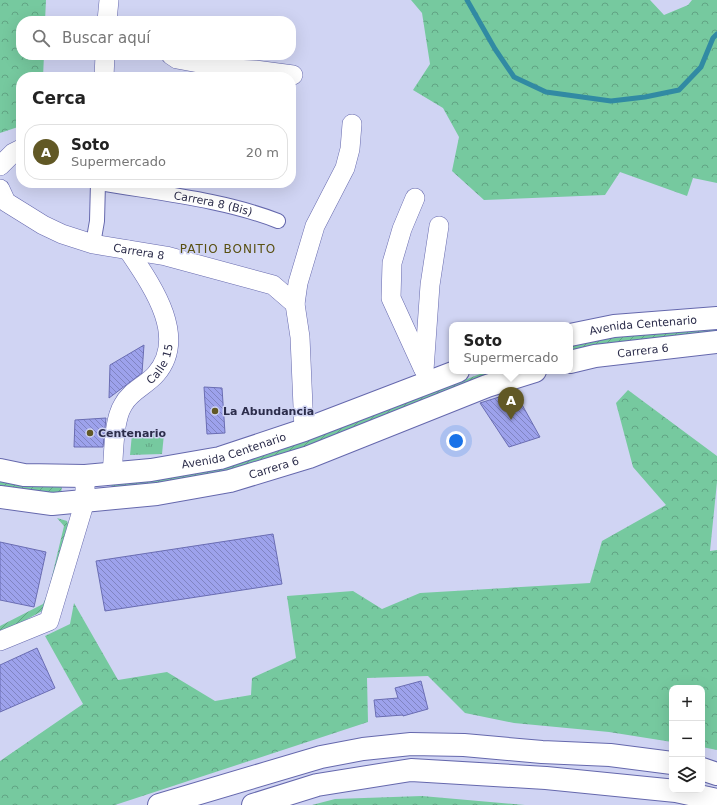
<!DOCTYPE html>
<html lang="es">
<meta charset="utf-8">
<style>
body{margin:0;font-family:"DejaVu Sans",sans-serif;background:#f2f2f2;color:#222}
.controls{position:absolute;right:12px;bottom:12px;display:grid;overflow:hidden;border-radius:8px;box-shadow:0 4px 16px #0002}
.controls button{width:36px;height:36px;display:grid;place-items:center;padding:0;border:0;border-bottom:1px solid #e0e0e0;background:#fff;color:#222;font:20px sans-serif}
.you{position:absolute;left:456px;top:441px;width:14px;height:14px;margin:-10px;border:3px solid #fff;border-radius:50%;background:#1a73e8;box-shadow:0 0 0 6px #1a73e833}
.badge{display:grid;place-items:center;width:26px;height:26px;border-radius:50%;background:#615825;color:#fff;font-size:13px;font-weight:700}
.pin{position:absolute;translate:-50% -33px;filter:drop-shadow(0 1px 2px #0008)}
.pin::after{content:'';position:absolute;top:21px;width:14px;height:12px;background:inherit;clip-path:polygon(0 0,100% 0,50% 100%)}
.popup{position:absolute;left:449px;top:322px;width:124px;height:52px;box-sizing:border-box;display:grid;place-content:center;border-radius:8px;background:#fff;filter:drop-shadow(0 1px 3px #0005);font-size:13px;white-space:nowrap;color:#767676}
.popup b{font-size:15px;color:#222}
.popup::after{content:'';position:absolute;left:50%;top:100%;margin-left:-8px;border:8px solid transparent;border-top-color:#fff}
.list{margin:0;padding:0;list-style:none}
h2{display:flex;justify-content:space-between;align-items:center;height:52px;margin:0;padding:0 16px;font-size:17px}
h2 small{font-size:13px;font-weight:400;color:#767676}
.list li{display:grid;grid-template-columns:26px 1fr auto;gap:12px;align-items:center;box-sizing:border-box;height:56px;margin:0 8px 8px;padding:0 8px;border:1px solid #e0e0e0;border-radius:16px}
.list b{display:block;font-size:15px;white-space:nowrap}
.list p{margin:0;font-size:13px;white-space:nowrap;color:#767676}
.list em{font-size:13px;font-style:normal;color:#767676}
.icon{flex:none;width:22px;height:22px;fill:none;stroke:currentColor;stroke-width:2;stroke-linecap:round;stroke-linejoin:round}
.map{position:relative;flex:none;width:717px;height:805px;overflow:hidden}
.search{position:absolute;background:#fff;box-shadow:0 4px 16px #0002;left:16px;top:16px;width:280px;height:44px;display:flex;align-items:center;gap:10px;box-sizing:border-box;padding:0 14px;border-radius:16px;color:#767676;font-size:15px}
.panel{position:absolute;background:#fff;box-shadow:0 4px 16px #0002;left:16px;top:72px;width:280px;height:116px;border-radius:16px}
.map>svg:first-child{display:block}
</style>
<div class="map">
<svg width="717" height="805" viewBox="0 0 717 805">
<defs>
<pattern id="grass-tufts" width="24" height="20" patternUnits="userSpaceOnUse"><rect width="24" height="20" fill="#76c99f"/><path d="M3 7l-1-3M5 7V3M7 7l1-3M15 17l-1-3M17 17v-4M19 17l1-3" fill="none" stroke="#61a484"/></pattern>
<pattern id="forest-crowns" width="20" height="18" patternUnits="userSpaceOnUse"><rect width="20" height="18" fill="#76c99f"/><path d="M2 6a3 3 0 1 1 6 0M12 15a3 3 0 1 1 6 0" fill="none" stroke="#61a484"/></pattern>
<pattern id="garden-furrows" width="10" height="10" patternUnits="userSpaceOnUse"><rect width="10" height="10" fill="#76c99f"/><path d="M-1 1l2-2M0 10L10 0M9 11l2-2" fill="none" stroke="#61a484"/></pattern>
<pattern id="building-back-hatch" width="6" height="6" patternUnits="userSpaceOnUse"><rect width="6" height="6" fill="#9da2ec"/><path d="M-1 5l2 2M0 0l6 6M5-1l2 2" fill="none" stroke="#8084c1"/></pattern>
</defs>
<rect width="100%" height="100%" fill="#d0d4f3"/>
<path fill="url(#grass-tufts)" d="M 132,434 L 164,434 L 162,454 L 130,455 Z"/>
<g fill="url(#forest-crowns)">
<path d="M 0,0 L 46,0 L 45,21 L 21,21 L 21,55 L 44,55 L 43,77 L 21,77 L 21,126 L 0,133 Z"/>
<path d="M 411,0 L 650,0 L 664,15 L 688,5 L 692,0 L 717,0 L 717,183 L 693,178 L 687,196 L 620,172 L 605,195 L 484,200 L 452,171 L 459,137 L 443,108 L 413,90 L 430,64 L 422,13 Z"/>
<path d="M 628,390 L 717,456 L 717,482 L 710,551 L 717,550 L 717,750 L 702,747 L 702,688 L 672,688 L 672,742 L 609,732 L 514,723 L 465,713 L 428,676 L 367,678 L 368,722 L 115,805 L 0,805 L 0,761 L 83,704 L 45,636 L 70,624 L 74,603 L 118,680 L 167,672 L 215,701 L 251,695 L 252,678 L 296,658 L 287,596 L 353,591 L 382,609 L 420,593 L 590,583 L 602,541 L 666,505 L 633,467 L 616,403 Z"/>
<path d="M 422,796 L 525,805 L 312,805 L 335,799 Z"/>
</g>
<g fill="url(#garden-furrows)">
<path d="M 717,327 L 717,333 L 570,353 L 570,346 C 617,334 668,330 717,327 Z"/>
<path d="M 488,371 L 506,371 L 271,460 L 186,481 L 112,489 L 111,483 L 223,467 L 269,454 Z"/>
<path d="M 0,479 L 62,486 L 61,494 L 0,487 Z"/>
<path d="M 57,518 L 67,521 L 69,527 L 44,610 L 0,634 L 0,626 L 43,604 L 48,593 L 64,526 Z"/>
</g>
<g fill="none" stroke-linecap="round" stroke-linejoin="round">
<path stroke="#318aa3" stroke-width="5" d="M 467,0 L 495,49 L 514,77 L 546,92 L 611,101 L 645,97 L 679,90 L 701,67 L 713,38 L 717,34"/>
</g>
<g fill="url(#building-back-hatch)" stroke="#6a6db3">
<path d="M 144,345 L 142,373 L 109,398 L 110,365 Z"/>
<path d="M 204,387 L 222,388 L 225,433 L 207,434 Z"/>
<path d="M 515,392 L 540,437 L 509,447 L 480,403 Z"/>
<path d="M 106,418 L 103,447 L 74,447 L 75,420 Z"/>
<path d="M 273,534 L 282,584 L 105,611 L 96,561 Z"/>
<path d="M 0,542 L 46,552 L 34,607 L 0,600 Z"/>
<path d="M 37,648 L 55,688 L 0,712 L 0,665 Z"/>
<path d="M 421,681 L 428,709 L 403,716 L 403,715 L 376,717 L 374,700 L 398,698 L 395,688 Z"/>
</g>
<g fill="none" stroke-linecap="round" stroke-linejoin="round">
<defs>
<g id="pedestrian">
<path id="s1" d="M 100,183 C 157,193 225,200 278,221"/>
<path d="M 93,244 L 97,221 L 98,183"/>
</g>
<g id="minor">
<path d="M 107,21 L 109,0"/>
<path d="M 171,55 L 177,59 L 231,69 L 255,70 L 293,75"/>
<path d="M 104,77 L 105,55"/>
<path d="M 0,166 L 13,153 L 21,149"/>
<path id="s2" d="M 0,189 L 6,202 L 43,225 L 62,234 L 93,244 L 166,256 L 273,285 L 295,304"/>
<path d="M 415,198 L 402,229 L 392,263 L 391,298 L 423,368"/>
<path d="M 424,370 L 430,285 L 439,226"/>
<path d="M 304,430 L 300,337 L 295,304 L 298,283 L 315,226 L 345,168 L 350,149 L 352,124"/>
<path id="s3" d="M 112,474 C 114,455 113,421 123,405 C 130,391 147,385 156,374 C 189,336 150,283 128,250"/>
<path d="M 0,641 L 49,621 L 85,501 L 85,476"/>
</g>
<g id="secondary">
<path id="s4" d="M 570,335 L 614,326 L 717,318"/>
<path id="s5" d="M 570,362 L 595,356 L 717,342"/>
<path id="s6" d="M 0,470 L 24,475 L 85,476 L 151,470 L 220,458 L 304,430 L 458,371"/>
<path id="s7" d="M 0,497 L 52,504 L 157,494 L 230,481 L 309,457 L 487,386 L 535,371"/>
</g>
<g id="primary">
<path d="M 702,769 L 717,774"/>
<path d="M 159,805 L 321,757 L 363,749 L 411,744 L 464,745 L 542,752 L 610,755 L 672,763"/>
<path d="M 253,805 L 317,785 L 411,770 L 546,778 L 676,791 L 717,800"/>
</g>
</defs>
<use href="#pedestrian" stroke="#6568ad" stroke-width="16"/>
<use href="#minor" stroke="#6568ad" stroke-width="20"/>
<use href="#secondary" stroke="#6568ad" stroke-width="24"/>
<use href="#primary" stroke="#6568ad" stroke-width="24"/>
<use href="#pedestrian" stroke="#fff" stroke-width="14"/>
<use href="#minor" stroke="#fff" stroke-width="19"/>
<use href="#secondary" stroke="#fff" stroke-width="22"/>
<use href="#primary" stroke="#fff" stroke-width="22"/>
</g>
<g fill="#615825" stroke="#d0d4f3" stroke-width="1.5">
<circle cx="215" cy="411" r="4"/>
<circle cx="90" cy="433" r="4"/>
</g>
<g text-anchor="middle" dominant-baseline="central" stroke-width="3" stroke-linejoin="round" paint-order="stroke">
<g font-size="11" fill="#2c2d4b" stroke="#d0d4f3">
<text stroke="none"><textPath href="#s1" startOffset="115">Carrera 8 (Bis)</textPath></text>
<text stroke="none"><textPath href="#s2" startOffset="158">Carrera 8</textPath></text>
<text stroke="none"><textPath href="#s4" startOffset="74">Avenida Centenario</textPath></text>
<text stroke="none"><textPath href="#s5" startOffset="74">Carrera 6</textPath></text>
<text stroke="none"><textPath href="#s3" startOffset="127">Calle 15</textPath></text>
<text stroke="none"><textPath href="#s6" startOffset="237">Avenida Centenario</textPath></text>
<text stroke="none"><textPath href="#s7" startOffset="278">Carrera 6</textPath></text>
</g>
<g font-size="11" font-weight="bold" fill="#2c2d4b" stroke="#d0d4f3" text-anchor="start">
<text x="223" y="411">La Abundancia</text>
<text x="98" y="433">Centenario</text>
</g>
<g font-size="12" letter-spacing="1" fill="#584f10" stroke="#d0d4f3">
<text x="228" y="249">PATIO BONITO</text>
</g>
</g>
</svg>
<div class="controls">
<button>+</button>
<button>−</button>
<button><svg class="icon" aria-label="layers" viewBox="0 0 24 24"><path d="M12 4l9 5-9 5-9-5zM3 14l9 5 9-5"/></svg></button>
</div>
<div class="you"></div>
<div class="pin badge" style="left:511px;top:420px">A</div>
<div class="popup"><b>Soto</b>Supermercado</div>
<div class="search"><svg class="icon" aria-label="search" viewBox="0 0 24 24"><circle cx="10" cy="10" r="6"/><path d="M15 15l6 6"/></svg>Buscar aquí</div>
<section class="panel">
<h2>Cerca<small></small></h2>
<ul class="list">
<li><span class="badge">A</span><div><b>Soto</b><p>Supermercado</p></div><em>20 m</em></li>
</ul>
</section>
</div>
